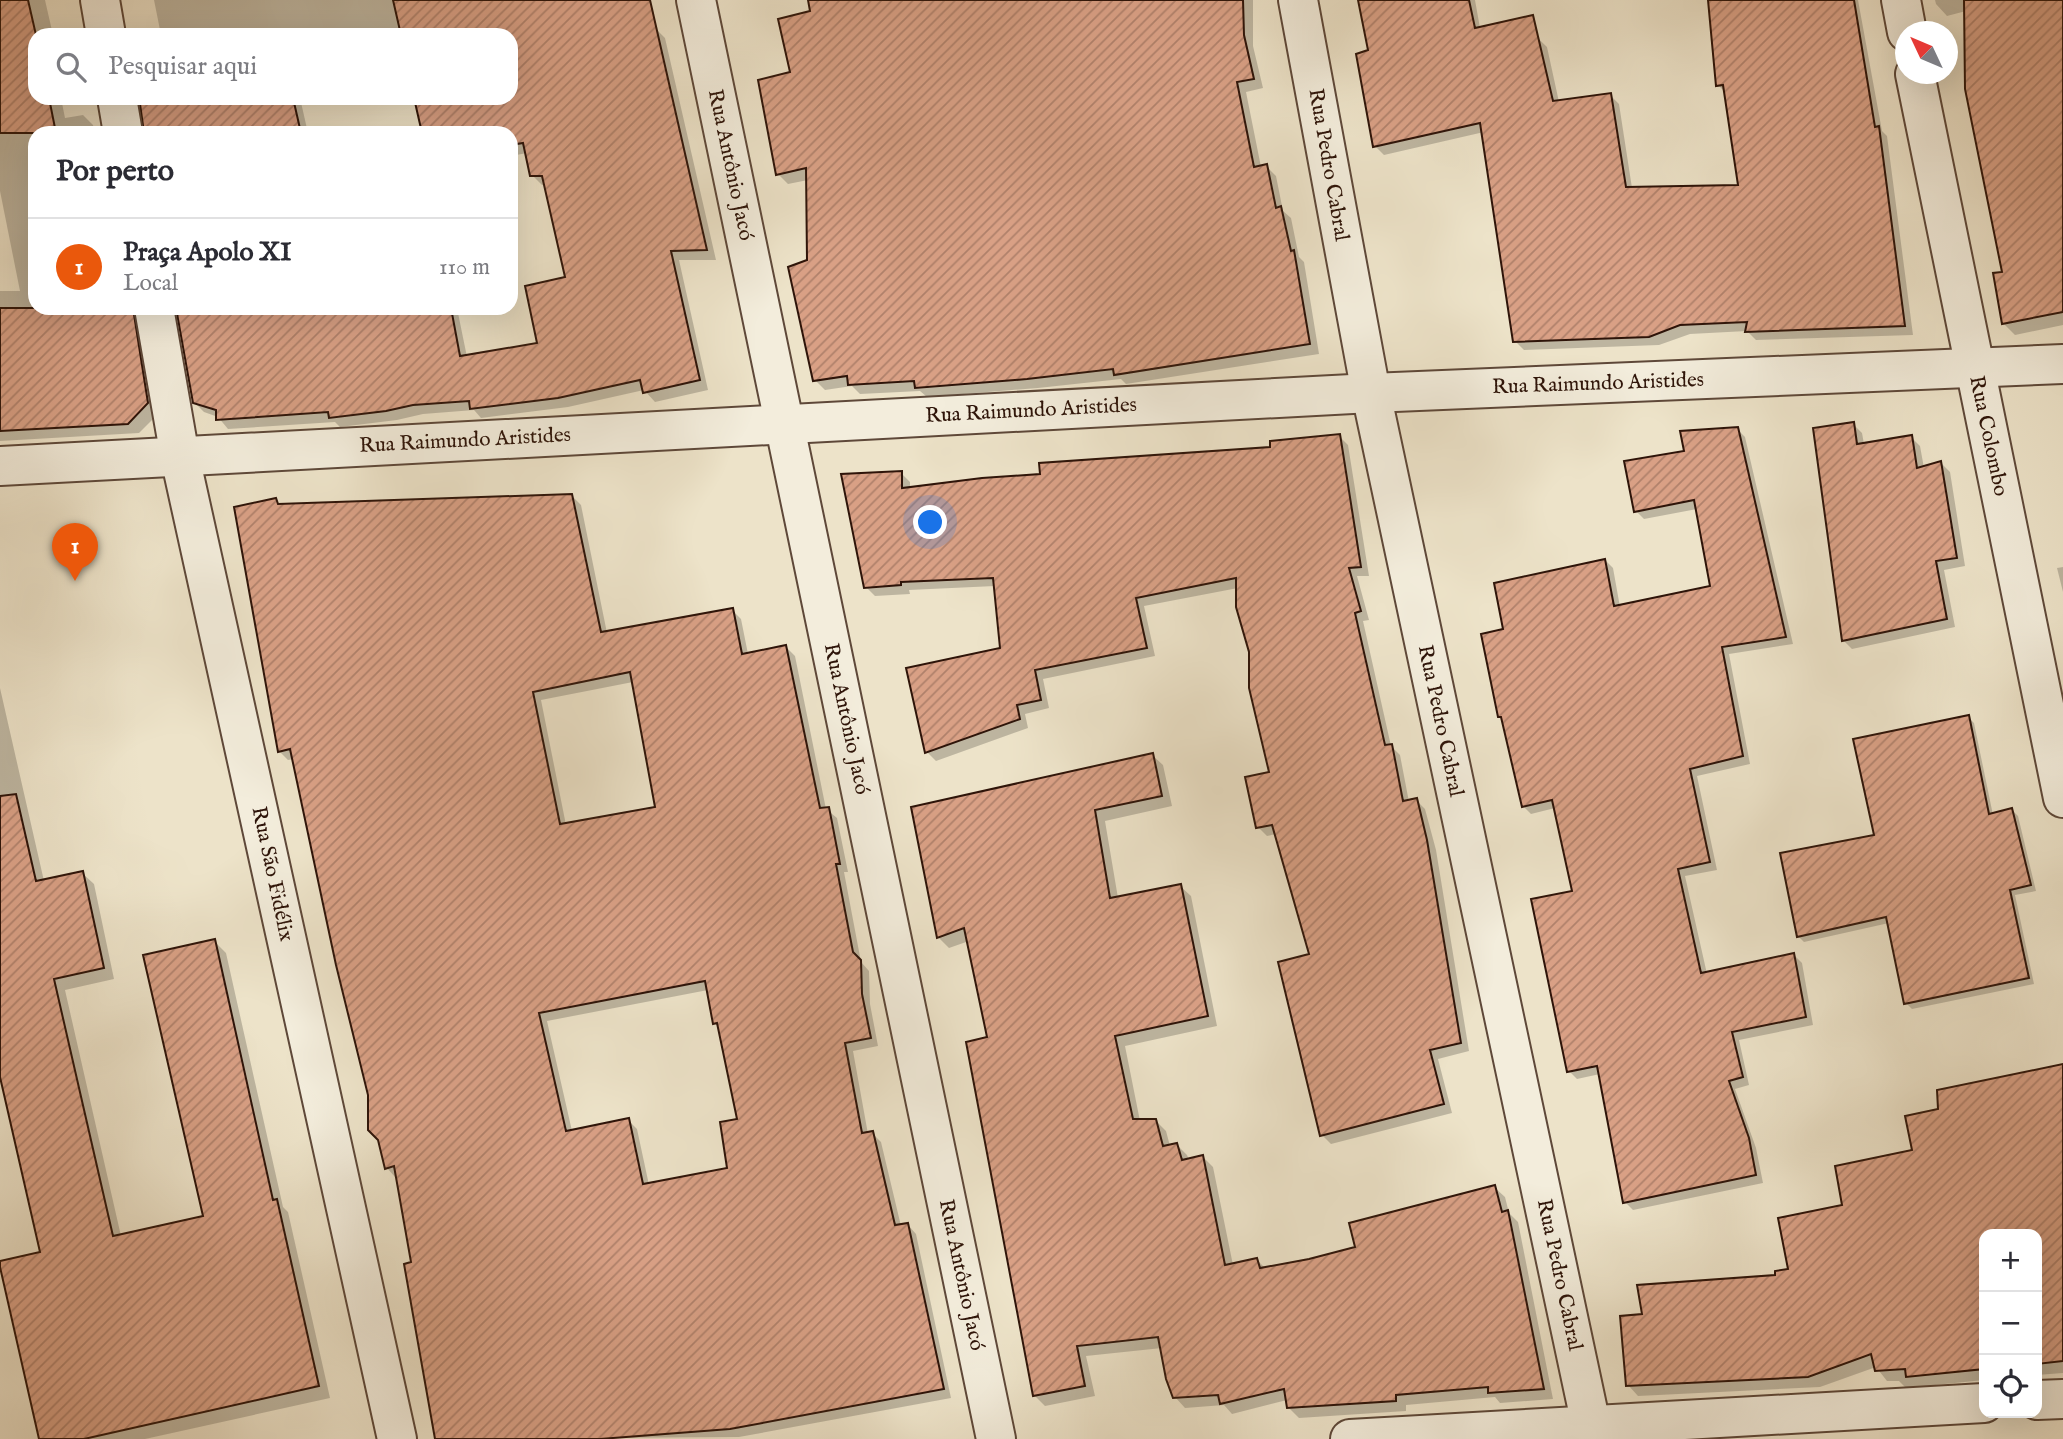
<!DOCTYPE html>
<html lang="pt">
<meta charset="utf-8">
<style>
body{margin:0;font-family:"IM FELL English",serif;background:#f7f7f7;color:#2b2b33}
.controls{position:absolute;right:21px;bottom:21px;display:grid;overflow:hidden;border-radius:14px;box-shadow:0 7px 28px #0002}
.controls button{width:63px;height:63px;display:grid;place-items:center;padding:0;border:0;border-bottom:2px solid #e1e1e2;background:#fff;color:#2b2b33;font:35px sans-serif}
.compass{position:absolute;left:1895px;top:21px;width:63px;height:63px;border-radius:50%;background:#fff;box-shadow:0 7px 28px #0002;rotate:314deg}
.you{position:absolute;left:931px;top:523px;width:24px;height:24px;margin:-18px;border:5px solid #fff;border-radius:50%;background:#1a73e8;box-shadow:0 0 0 10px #1a73e833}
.badge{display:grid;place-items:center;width:46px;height:46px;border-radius:50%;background:#ea580c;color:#fff;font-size:23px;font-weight:700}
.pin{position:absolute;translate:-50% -58px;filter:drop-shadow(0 2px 4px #0008)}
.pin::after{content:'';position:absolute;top:37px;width:24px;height:21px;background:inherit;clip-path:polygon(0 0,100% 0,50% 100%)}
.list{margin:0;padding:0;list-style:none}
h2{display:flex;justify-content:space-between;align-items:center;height:91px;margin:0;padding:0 28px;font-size:30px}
h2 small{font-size:23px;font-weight:400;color:#7c7c81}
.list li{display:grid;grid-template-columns:46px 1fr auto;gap:21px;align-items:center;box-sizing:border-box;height:98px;padding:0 28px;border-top:2px solid #e1e1e2}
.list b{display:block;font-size:26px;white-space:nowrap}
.list p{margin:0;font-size:23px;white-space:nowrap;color:#7c7c81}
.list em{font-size:23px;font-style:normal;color:#7c7c81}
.icon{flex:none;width:38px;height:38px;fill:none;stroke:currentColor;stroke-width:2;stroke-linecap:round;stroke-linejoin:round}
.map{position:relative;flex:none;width:2063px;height:1439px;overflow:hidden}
.search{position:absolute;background:#fff;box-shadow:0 7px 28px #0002;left:28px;top:28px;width:490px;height:77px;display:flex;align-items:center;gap:18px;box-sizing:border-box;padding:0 24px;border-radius:21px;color:#7c7c81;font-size:26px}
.panel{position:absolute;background:#fff;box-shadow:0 7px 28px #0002;left:28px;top:126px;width:490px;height:189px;border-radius:21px}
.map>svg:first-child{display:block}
</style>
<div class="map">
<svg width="2063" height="1439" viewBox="0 0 2063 1439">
<defs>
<pattern id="building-hatch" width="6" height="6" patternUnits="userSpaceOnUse" patternTransform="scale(1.75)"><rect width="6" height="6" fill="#d9a085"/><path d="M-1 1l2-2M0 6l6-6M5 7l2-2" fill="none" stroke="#b0816b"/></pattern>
</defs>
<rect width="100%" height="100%" fill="#ede3c9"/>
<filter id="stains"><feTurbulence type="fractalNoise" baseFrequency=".00286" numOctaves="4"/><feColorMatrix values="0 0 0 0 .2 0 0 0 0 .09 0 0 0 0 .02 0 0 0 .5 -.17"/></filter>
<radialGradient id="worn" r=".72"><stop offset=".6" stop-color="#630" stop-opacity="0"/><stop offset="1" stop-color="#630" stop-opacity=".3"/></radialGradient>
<g fill="#0003" fill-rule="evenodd">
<path d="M 0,0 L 45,0 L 53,35 L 35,35 L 35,98 L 61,98 L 65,118 L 83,115 L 93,125 L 95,133 L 35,133 L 35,308 L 132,308 L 145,369 L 151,375 L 158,414 L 139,433 L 0,441 L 0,291 L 20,291 L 0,191 Z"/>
<path d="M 154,0 L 552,0 L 655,28 L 665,38 L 716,260 L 679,260 L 708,390 L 655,402 L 644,390 L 568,407 L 481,418 L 474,410 L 423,414 L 397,420 L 340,427 L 335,422 L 228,429 L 218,417 L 204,412 L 194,402 L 192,308 L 457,308 L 467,357 L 539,344 L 567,278 L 545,185 L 542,185 L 532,175 L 527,153 L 511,156 L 511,133 L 424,133 L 416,98 L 511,98 L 511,35 L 161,35 Z"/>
<path d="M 810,0 L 1253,0 L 1253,46 L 1263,88 L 1246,92 L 1261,167 L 1266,166 L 1276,176 L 1283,211 L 1291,218 L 1299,257 L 1304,262 L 1319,354 L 1126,384 L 1121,379 L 1038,388 L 927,397 L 920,391 L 860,394 L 852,386 L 825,390 L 815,380 L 808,180 L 788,184 L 778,174 L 812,12 Z"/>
<path d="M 1360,0 L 1475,0 L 1480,28 L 1519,20 L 1547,47 L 1559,102 L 1610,95 L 1619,104 L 1632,188 L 1740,187 L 1726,93 L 1718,85 L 1711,0 L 1858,0 L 1882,131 L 1887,136 L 1913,335 L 1756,340 L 1747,331 L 1690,334 L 1659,345 L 1524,350 L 1515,341 L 1484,132 L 1384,155 L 1375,146 L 1370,51 Z"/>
<path d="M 1935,0 L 2063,0 L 2063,325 L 2015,335 L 2003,323 L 2004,273 L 1966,11 L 1947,16 L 1936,4 Z"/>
<path d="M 166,98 L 300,98 L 308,133 L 174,133 Z"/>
<path d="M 1853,424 L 1862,433 L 1864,444 L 1911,437 L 1920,446 L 1924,468 L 1941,463 L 1950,472 L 1965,566 L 1944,570 L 1955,627 L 1852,649 L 1843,640 Z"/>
<path d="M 1737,429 L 1745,437 L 1793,644 L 1729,654 L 1750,764 L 1697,776 L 1717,870 L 1685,876 L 1707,974 L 1794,955 L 1802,963 L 1813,1025 L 1739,1040 L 1749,1085 L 1735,1089 L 1756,1148 L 1763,1183 L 1633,1210 L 1625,1202 L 1600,1074 L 1577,1079 L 1569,1071 L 1574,892 L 1555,808 L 1531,814 L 1523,806 L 1504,720 L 1500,716 L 1506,631 L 1605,560 L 1613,568 L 1620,607 L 1712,587 L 1697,509 L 1644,519 L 1636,511 L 1686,452 Z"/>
<path d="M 1339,436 L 1348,445 L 1369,576 L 1357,576 L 1369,620 L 1363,621 L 1391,746 L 1400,755 L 1409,802 L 1416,800 L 1425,809 L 1436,850 L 1469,1051 L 1438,1059 L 1452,1113 L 1331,1144 L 1322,1135 L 1311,955 L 1276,834 L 1267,836 L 1258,827 L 1271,773 L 1238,588 L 1144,606 L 1155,656 L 1043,679 L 1049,708 L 1025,714 L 1028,728 L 936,761 L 927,752 L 1002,649 L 995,586 L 909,590 L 910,594 L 875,596 L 866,587 L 901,473 L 910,482 L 910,489 L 1272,449 Z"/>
<path d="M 572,496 L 581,505 L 607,633 L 732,610 L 741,619 L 748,654 L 786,647 L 795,656 L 826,809 L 837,818 L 848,872 L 844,872 L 861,962 L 869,971 L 870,1004 L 878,1046 L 853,1051 L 868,1134 L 872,1133 L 881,1142 L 901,1226 L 908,1225 L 916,1234 L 951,1398 L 739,1437 L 443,1439 L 398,1176 L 395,1177 L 387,1168 L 294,759 L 288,760 L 279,751 L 276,500 L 281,506 ZM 633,682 L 657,809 L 566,825 L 541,700 ZM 708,990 L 715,1023 L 720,1028 L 740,1120 L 729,1169 L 649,1185 L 637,1129 L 628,1120 L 572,1131 L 547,1021 Z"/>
<path d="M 2063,567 L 2063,592 L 2057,568 Z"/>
<path d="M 0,688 L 44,881 L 82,873 L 94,884 L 114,979 L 65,990 L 121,1236 L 205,1217 L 214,941 L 226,953 L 283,1207 L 288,1212 L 330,1398 L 145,1439 L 41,1439 L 42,1253 L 0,1069 Z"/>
<path d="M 1968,717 L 1974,723 L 1993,815 L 2012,810 L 2018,816 L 2036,891 L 2015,895 L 2034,984 L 1912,1009 L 1906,1003 L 1889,923 L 1804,942 L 1798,936 Z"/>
<path d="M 1152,755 L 1163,765 L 1172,806 L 1105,821 L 1118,898 L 1180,886 L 1191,896 L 1217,1026 L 1125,1046 L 1140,1121 L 1156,1121 L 1166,1131 L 1170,1146 L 1177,1145 L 1187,1155 L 1189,1160 L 1202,1156 L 1213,1167 L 1233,1265 L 1257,1260 L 1266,1269 L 1357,1249 L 1494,1187 L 1505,1197 L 1509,1213 L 1518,1222 L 1553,1399 L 1500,1403 L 1495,1397 L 1406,1405 L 1406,1411 L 1299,1418 L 1288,1407 L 1287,1400 L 1232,1414 L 1224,1405 L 1185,1408 L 1175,1397 L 1162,1348 L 1086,1356 L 1095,1396 L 1045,1406 L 1034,1395 L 989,1038 L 969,941 L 949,948 L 938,937 Z"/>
<path d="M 2063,1066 L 2063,1373 L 2037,1375 L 2037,1234 L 1984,1234 L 1984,1380 L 1906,1388 L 1899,1381 L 1887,1381 L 1876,1367 L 1820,1387 L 1638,1396 L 1628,1385 L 1644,1316 L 1790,1271 L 1844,1206 L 1914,1151 L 1939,1111 Z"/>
</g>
<g fill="url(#building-hatch)" stroke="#2e1409" stroke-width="2" fill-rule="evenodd">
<path d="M 0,0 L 28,0 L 36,35 L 35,98 L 49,98 L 56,133 L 0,133 Z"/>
<path d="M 393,0 L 650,0 L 707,250 L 671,251 L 700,380 L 643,393 L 640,380 L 558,398 L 470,409 L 469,401 L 413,405 L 386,411 L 329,418 L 328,412 L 216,420 L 216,410 L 193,403 L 176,308 L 451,308 L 460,356 L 537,343 L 525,286 L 565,277 L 542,176 L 530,176 L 523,143 L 511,145 L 511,133 L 422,133 L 414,98 L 511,98 L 511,35 L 401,35 Z"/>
<path d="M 808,0 L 1243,0 L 1244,35 L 1254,79 L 1237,82 L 1254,167 L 1267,164 L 1276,208 L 1281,206 L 1291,251 L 1294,250 L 1310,344 L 1114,375 L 1113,369 L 1027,379 L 915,388 L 914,381 L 848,385 L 847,376 L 813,381 L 788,267 L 807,260 L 806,168 L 776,175 L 758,80 L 790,72 L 778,19 L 810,11 Z"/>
<path d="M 1358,0 L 1469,0 L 1475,28 L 1533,15 L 1553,101 L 1611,93 L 1626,187 L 1738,185 L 1723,85 L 1716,86 L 1708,0 L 1854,0 L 1875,127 L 1879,126 L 1905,326 L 1745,332 L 1747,322 L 1680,325 L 1649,337 L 1513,342 L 1480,123 L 1373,147 L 1356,54 L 1368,50 Z"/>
<path d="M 1964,0 L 2063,0 L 2063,312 L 2002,324 L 1993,273 L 2002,272 L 1965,89 Z"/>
<path d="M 174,98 L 293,98 L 301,133 L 144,133 L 140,104 Z"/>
<path d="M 0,308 L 133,308 L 148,403 L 128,424 L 0,431 Z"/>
<path d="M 1854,422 L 1857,444 L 1912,435 L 1917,468 L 1941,461 L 1957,558 L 1936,561 L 1947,619 L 1842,641 L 1813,428 Z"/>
<path d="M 1738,427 L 1786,637 L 1722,647 L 1743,756 L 1690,769 L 1710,862 L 1678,869 L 1701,973 L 1794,953 L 1806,1017 L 1732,1032 L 1743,1077 L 1729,1081 L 1749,1138 L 1756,1175 L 1623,1203 L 1597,1066 L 1567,1072 L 1531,899 L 1572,891 L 1552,800 L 1522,807 L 1501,717 L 1498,717 L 1481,634 L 1503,629 L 1494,583 L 1605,559 L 1614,606 L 1710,586 L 1694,500 L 1634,512 L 1624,461 L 1684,451 L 1680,431 Z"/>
<path d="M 1340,434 L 1361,567 L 1349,568 L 1361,611 L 1355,613 L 1385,745 L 1392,744 L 1403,801 L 1417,798 L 1427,840 L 1461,1043 L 1430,1050 L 1444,1104 L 1320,1136 L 1278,962 L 1309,954 L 1272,825 L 1256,828 L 1245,777 L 1269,772 L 1249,688 L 1249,652 L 1236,607 L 1236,578 L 1136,598 L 1147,648 L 1035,670 L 1041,700 L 1017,705 L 1020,719 L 925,753 L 906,668 L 1000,648 L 993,578 L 901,582 L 901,585 L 864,588 L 841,474 L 902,471 L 902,488 L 982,478 L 1040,474 L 1039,463 L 1270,447 L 1270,441 Z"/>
<path d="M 572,494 L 601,632 L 733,608 L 742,654 L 786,645 L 820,808 L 829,807 L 840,864 L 836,864 L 853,952 L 861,960 L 862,994 L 871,1038 L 845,1043 L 862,1133 L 873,1131 L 895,1225 L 908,1223 L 944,1389 L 730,1429 L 600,1439 L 435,1439 L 404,1264 L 411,1262 L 394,1166 L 385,1169 L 378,1140 L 368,1130 L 368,1095 L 336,965 L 290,749 L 278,752 L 234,507 L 276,498 L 278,504 ZM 630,672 L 655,807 L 560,824 L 533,692 ZM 705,981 L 713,1024 L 717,1023 L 737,1119 L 720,1122 L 727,1168 L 643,1184 L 629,1118 L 566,1131 L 539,1013 Z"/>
<path d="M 1969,715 L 1989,814 L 2012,808 L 2031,885 L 2010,890 L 2029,978 L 1904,1004 L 1886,917 L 1797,937 L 1780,853 L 1874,835 L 1853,739 Z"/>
<path d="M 1153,753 L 1162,796 L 1095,810 L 1110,898 L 1181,884 L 1208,1016 L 1115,1036 L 1133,1119 L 1156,1119 L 1163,1146 L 1177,1143 L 1182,1160 L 1203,1155 L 1225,1265 L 1257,1258 L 1260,1268 L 1309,1259 L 1355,1247 L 1349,1223 L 1495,1185 L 1502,1212 L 1508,1210 L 1544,1389 L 1488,1393 L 1488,1387 L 1396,1395 L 1396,1401 L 1287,1408 L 1284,1389 L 1220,1404 L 1218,1395 L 1173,1398 L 1166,1379 L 1158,1337 L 1077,1346 L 1085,1386 L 1033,1396 L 966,1042 L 987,1037 L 964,928 L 937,938 L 911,807 Z"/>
<path d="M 16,794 L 36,881 L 83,871 L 104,968 L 54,979 L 113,1236 L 203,1216 L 143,955 L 215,939 L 273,1200 L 277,1199 L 319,1386 L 84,1439 L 39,1439 L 0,1267 L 0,1261 L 40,1252 L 0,1077 L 0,796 Z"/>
<path d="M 2063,1064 L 2063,1361 L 2037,1364 L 2037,1234 L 1984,1234 L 1984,1369 L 1906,1377 L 1905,1369 L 1875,1371 L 1871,1354 L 1808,1377 L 1626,1386 L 1620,1316 L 1642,1314 L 1637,1285 L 1775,1275 L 1775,1271 L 1788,1269 L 1778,1218 L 1842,1205 L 1835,1166 L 1912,1150 L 1905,1116 L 1938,1109 L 1937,1090 Z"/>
</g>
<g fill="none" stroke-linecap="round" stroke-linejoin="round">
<defs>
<g id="street">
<path d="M 100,0 L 106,35"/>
<path d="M 696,0 L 996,1439"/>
<path d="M 1298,0 L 1371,393 L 1594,1439"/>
<path d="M 1901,0 L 1907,32"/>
<path d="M 1915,74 L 2063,798"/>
<path d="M 117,98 L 123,133"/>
<path d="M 154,308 L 180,457 L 397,1439"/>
<path d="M 0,466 L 1371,393 L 2063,364"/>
<path d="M 2037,1400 L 2063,1399"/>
<path d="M 1350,1439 L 1984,1403"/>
</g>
</defs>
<use href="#street" stroke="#5e4839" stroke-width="42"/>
<use href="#street" stroke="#f3eddc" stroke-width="38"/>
</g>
<g text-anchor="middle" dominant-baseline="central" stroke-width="5" stroke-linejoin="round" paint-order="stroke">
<g font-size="21" fill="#2e1409" stroke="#f3eddc">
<text transform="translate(730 165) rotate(78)">Rua Antônio Jacó</text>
<text transform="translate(1328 165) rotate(80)">Rua Pedro Cabral</text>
<text transform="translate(1598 384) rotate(-2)">Rua Raimundo Aristides</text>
<text transform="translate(1031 411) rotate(-3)">Rua Raimundo Aristides</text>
<text transform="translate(1988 436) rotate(78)">Rua Colombo</text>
<text transform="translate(465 441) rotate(-3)">Rua Raimundo Aristides</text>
<text transform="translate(846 719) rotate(78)">Rua Antônio Jacó</text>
<text transform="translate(1440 721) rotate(78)">Rua Pedro Cabral</text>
<text transform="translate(272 874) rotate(78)">Rua São Fidélix</text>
<text transform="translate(961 1275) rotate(78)">Rua Antônio Jacó</text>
<text transform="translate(1559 1275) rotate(78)">Rua Pedro Cabral</text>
</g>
</g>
<rect width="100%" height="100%" filter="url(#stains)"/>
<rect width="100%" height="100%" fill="url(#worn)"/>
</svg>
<div class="controls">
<button>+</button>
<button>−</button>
<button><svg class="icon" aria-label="locate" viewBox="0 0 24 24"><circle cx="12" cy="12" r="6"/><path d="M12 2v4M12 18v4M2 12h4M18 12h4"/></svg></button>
</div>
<svg class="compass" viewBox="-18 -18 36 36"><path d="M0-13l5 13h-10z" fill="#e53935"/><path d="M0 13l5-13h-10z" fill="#7c7c81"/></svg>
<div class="you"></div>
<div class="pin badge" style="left:75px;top:581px">1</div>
<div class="search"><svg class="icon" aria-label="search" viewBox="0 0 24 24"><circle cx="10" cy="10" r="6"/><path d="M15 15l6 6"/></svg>Pesquisar aqui</div>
<section class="panel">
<h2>Por perto<small></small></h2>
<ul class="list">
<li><span class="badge">1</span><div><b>Praça Apolo XI</b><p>Local</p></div><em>110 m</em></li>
</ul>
</section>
</div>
